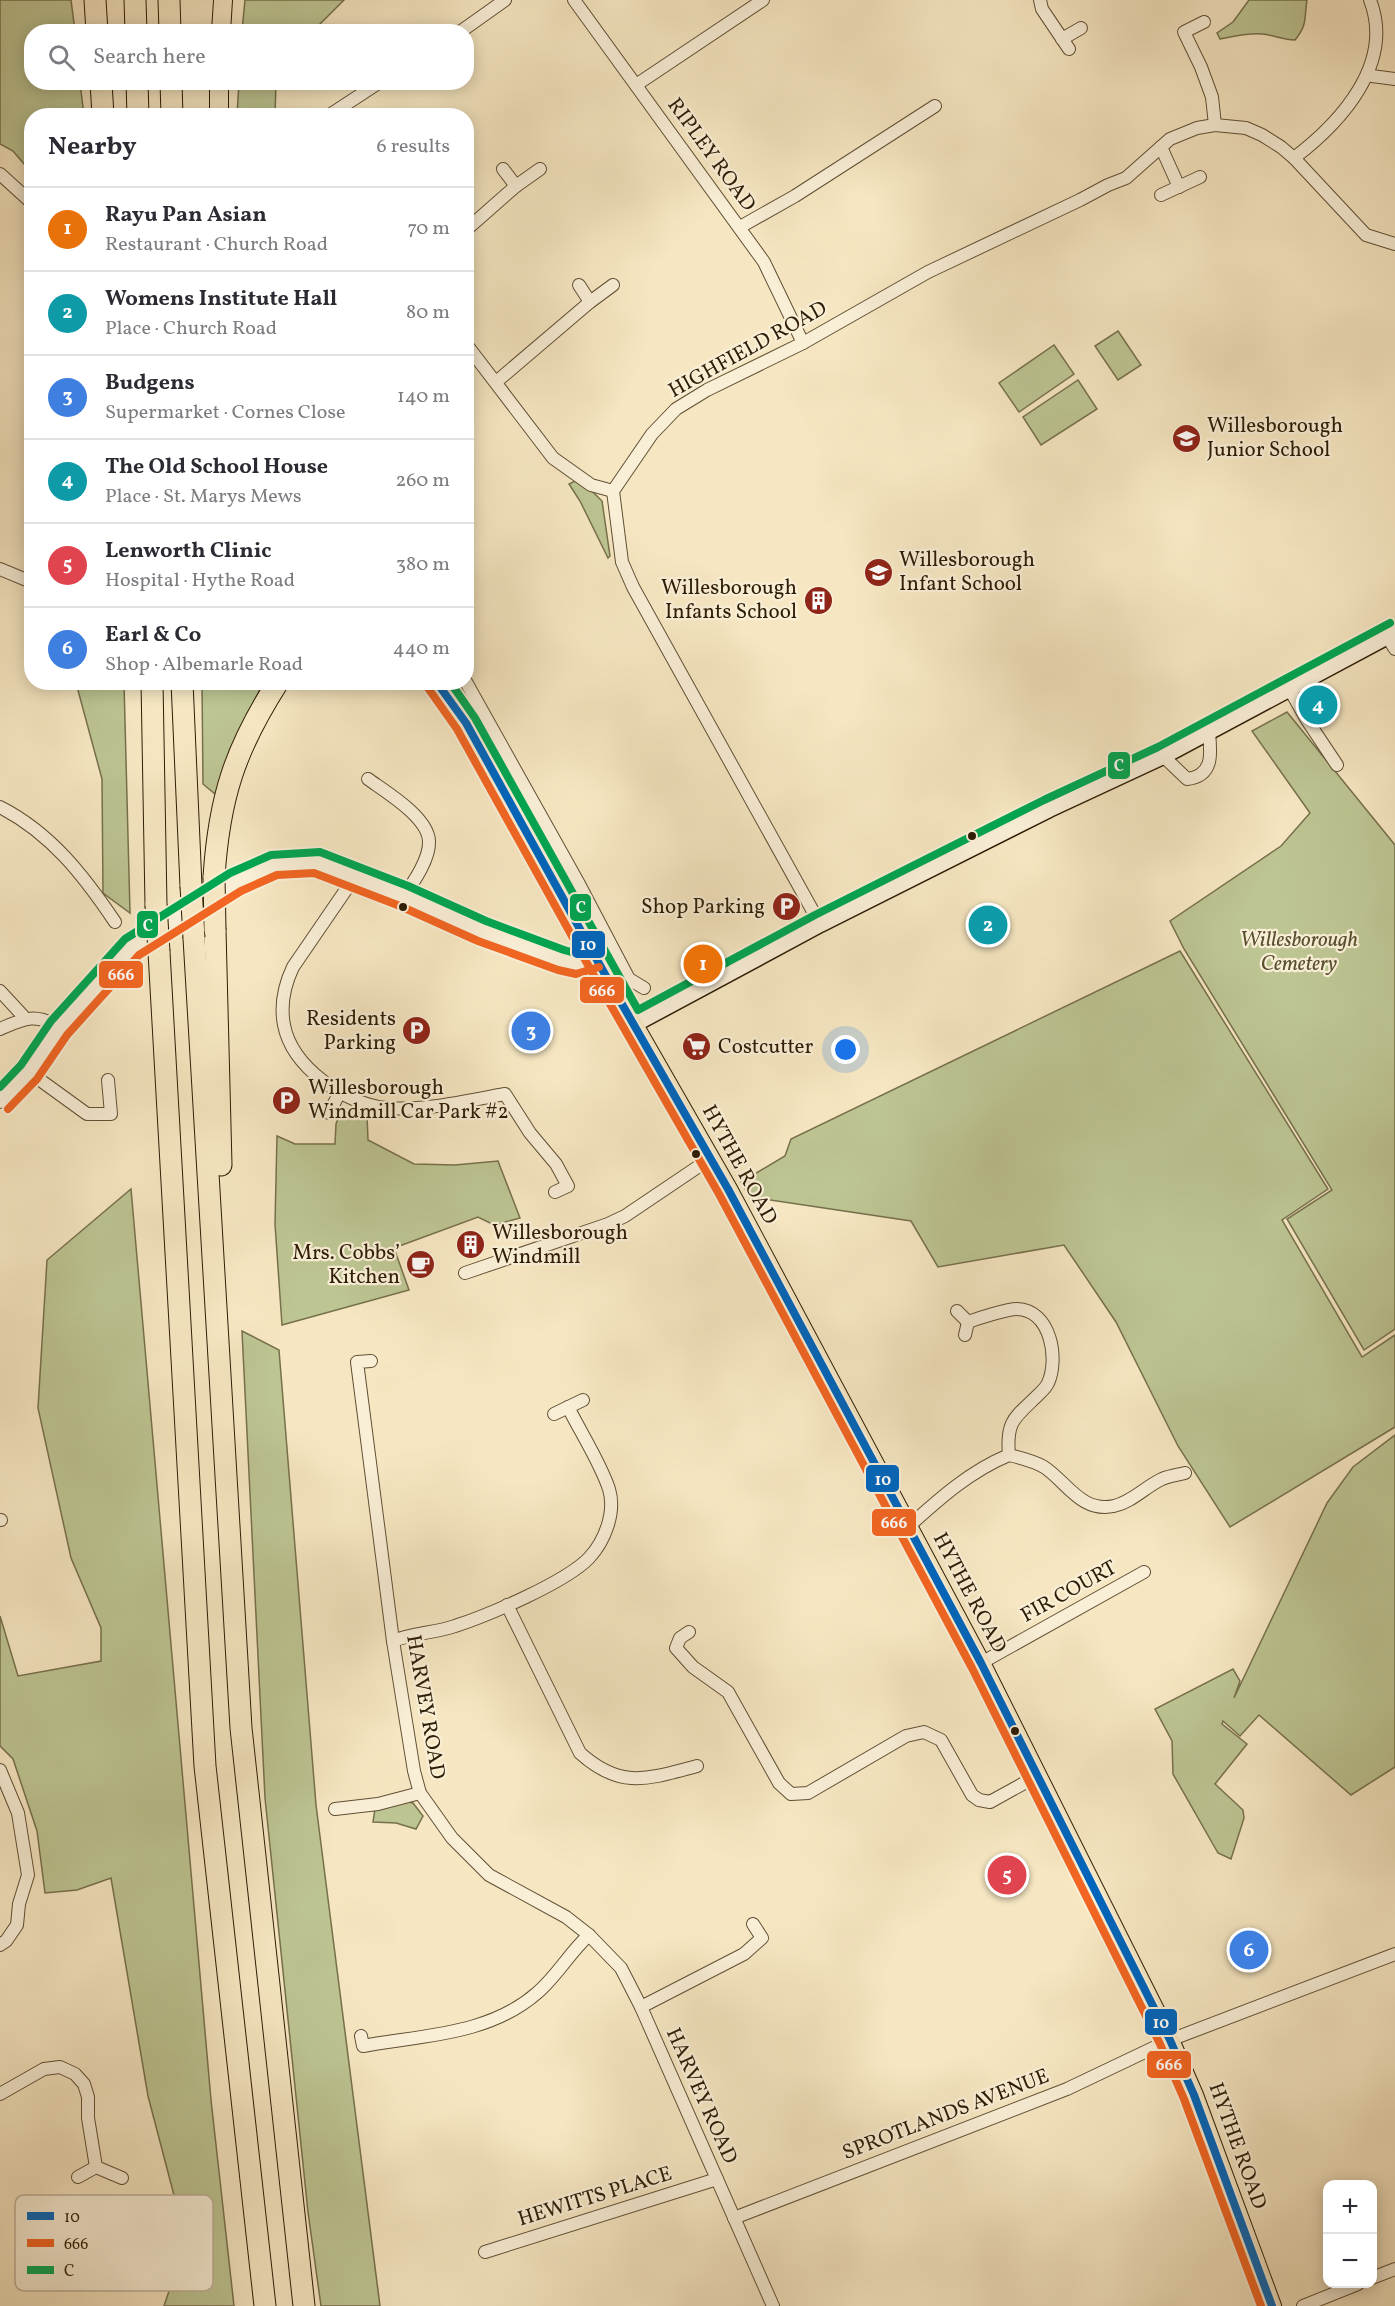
<!DOCTYPE html>
<meta charset="utf-8">
<style>
body{margin:0;font-family:Vollkorn,serif;background:#f7f7f7;color:#2b2b33}
.controls{position:absolute;right:18px;bottom:18px;display:grid;overflow:hidden;border-radius:12px;box-shadow:0 3px 15px #0003}
.controls button{width:54px;height:54px;display:grid;place-items:center;padding:0;border:0;border-bottom:2px solid #e1e1e2;background:#fff;color:#2b2b33;font:30px sans-serif}
.you{position:absolute;left:846px;top:1050px;width:21px;height:21px;margin:-15px;border:4px solid #fff;border-radius:50%;background:#1a73e8;box-shadow:0 0 0 9px #1a73e833}
.badge{display:grid;place-items:center;width:39px;height:39px;border-radius:50%;background:#111827;color:#fff;font-size:20px;font-weight:700}
.pin{position:absolute;translate:-50% -50%;border:3px solid #fff;box-shadow:0 2px 6px #0006}
.list{margin:0;padding:0;list-style:none}
h2{display:flex;justify-content:space-between;align-items:center;height:78px;margin:0;padding:0 24px;font-size:26px}
h2 small{font-size:20px;font-weight:400;color:#7c7c81}
.list li{display:grid;grid-template-columns:39px 1fr auto;gap:18px;align-items:center;box-sizing:border-box;height:84px;padding:0 24px;border-top:2px solid #e1e1e2}
.list b{display:block;font-size:22px;white-space:nowrap}
.list p{margin:0;font-size:20px;white-space:nowrap;color:#7c7c81}
.list em{font-size:20px;font-style:normal;color:#7c7c81}
.icon{flex:none;width:33px;height:33px;fill:none;stroke:currentColor;stroke-width:2;stroke-linecap:round;stroke-linejoin:round}
.map{position:relative;flex:none;width:1395px;height:2306px;overflow:hidden}
.search{position:absolute;background:#fff;box-shadow:0 3px 15px #0003;left:24px;top:24px;width:450px;height:66px;display:flex;align-items:center;gap:15px;box-sizing:border-box;padding:0 21px;border-radius:24px;color:#7c7c81;font-size:22px}
.panel{position:absolute;background:#fff;box-shadow:0 3px 15px #0003;left:24px;top:108px;width:450px;height:582px;border-radius:24px}
.map>svg:first-child{display:block}
</style>
<div class="map">
<svg width="1395" height="2306" viewBox="0 0 1395 2306">
<rect width="100%" height="100%" fill="#f6e7c2"/>
<filter id="stains"><feTurbulence type="fractalNoise" baseFrequency=".00333" numOctaves="4"/><feColorMatrix values="0 0 0 0 .2 0 0 0 0 .09 0 0 0 0 .02 0 0 0 .5 -.17"/></filter>
<radialGradient id="worn" r=".72"><stop offset=".6" stop-color="#630" stop-opacity="0"/><stop offset="1" stop-color="#630" stop-opacity=".3"/></radialGradient>
<g fill="#bdc593" stroke="#76704c" stroke-width="1.5">
<path d="M 0,0 L 71,0 L 75,31 L 32,32 L 32,82 L 80,83 L 84,115 L 32,116 L 31,172 L 13,151 L 0,144 Z"/>
<path d="M 245,0 L 344,0 L 313,31 L 242,31 Z"/>
<path d="M 1249,0 L 1307,0 C 1304,18 1308,24 1295,40 C 1283,40 1274,35 1262,34 C 1248,33 1234,36 1220,39 L 1217,33 L 1233,22 Z"/>
<path d="M 239,83 L 276,83 L 275,115 L 237,115 Z"/>
<path d="M 1118,331 L 1141,365 L 1118,380 L 1095,346 Z"/>
<path d="M 1054,345 L 1074,374 L 1019,412 L 999,383 Z"/>
<path d="M 1078,380 L 1097,409 L 1041,445 L 1023,417 Z"/>
<path d="M 575,481 L 591,490 L 602,501 L 610,556 L 608,558 L 580,501 L 569,484 Z"/>
<path d="M 76,683 L 124,683 L 130,913 L 103,893 L 102,779 Z"/>
<path d="M 202,683 L 263,683 L 238,735 L 215,794 L 203,784 Z"/>
<path d="M 1287,712 L 1395,845 L 1395,1329 L 1364,1350 L 1287,1219 L 1332,1190 L 1184,949 L 1170,921 L 1281,846 L 1310,813 L 1252,731 Z"/>
<path d="M 1180,951 L 1328,1189 L 1282,1220 L 1362,1357 L 1395,1335 L 1395,1427 L 1230,1527 L 1178,1446 L 1116,1322 L 1064,1245 L 938,1267 L 911,1221 L 750,1197 L 741,1182 L 785,1156 L 791,1139 Z"/>
<path d="M 342,1108 L 367,1115 L 368,1140 L 414,1164 L 455,1165 L 498,1161 L 520,1218 L 494,1225 L 478,1217 L 394,1248 L 409,1290 L 282,1325 L 275,1224 L 277,1136 L 295,1144 L 335,1144 L 336,1124 Z"/>
<path d="M 131,1189 L 211,2100 L 234,2306 L 164,2306 L 186,2241 L 148,2096 L 111,1878 L 77,1890 L 45,1893 L 37,1831 L 13,1759 L 0,1746 L 0,1616 L 18,1676 L 101,1661 L 101,1628 L 71,1558 L 38,1408 L 47,1260 Z"/>
<path d="M 242,1331 L 279,1350 L 316,1805 L 380,2306 L 321,2306 L 308,2212 L 265,1798 Z"/>
<path d="M 1395,1435 L 1395,1767 L 1351,1795 L 1259,1715 L 1240,1736 L 1223,1721 L 1222,1724 L 1247,1744 L 1215,1784 L 1243,1810 L 1244,1818 L 1231,1859 L 1218,1853 L 1173,1774 L 1172,1741 L 1155,1709 L 1233,1669 L 1240,1681 L 1234,1698 L 1327,1503 L 1353,1467 Z"/>
<path d="M 409,1802 L 413,1803 L 423,1816 L 416,1829 L 396,1823 L 373,1822 L 375,1809 Z"/>
</g>
<g fill="none" stroke-linecap="round" stroke-linejoin="round">
<defs>
<g id="street">
<path d="M 574,0 L 764,262 L 803,343"/>
<path d="M 1040,0 L 1042,9 L 1069,49"/>
<path d="M 1204,22 L 1184,32 L 1201,67 L 1212,97 L 1215,125"/>
<path d="M 460,32 L 505,0"/>
<path d="M 1062,39 L 1081,28"/>
<path d="M 1372,76 L 1395,79"/>
<path d="M 636,85 L 763,0"/>
<path d="M 328,116 L 380,82"/>
<path d="M 1161,147 L 1179,187"/>
<path d="M 1294,158 C 1340,123 1395,64 1370,0"/>
<path d="M 503,169 L 516,186"/>
<path d="M 0,174 L 32,203"/>
<path d="M 1161,195 L 1200,177"/>
<path d="M 740,227 L 795,196 L 935,106"/>
<path d="M 466,230 L 516,186 L 540,169"/>
<path d="M 579,285 L 590,302"/>
<path d="M 466,344 L 553,458 L 591,485 L 613,491"/>
<path d="M 496,382 L 590,302 L 613,285"/>
<path d="M 0,569 L 29,581"/>
<path d="M 1387,636 L 1395,649"/>
<path d="M 466,682 L 579,884 L 620,962 L 629,979 L 644,988"/>
<path d="M 1289,688 L 1307,720 L 1337,765"/>
<path d="M 1163,756 L 1187,779 C 1214,776 1211,753 1209,733"/>
<path d="M 368,779 C 386,792 428,817 429,841 C 430,859 413,883 404,896"/>
<path d="M 0,807 C 51,833 84,876 115,922"/>
<path d="M 354,878 L 293,967 C 284,986 280,1004 284,1025 C 292,1067 345,1104 386,1108 C 426,1111 466,1101 505,1094 L 530,1133 L 556,1164 L 568,1186 L 555,1192"/>
<path d="M 820,924 L 633,587 L 622,562 L 613,491 L 652,434 L 676,409 L 707,390 L 803,343 L 928,272 L 1080,200 L 1108,185 L 1126,178 L 1170,139 L 1197,128 L 1215,125 L 1246,128 L 1262,135 L 1281,147 L 1294,158 L 1366,235 L 1395,244"/>
<path d="M 0,991 L 25,1018"/>
<path d="M 0,1029 C 23,1019 36,1012 59,1028"/>
<path d="M 29,1072 L 87,1114 L 111,1114 L 108,1080"/>
<path d="M 0,1102 L 29,1072 L 59,1028 L 132,947 L 236,882 L 274,865 L 316,862 L 404,896 L 482,931 L 561,960 L 576,964 L 595,957"/>
<path d="M 329,1113 L 340,1092"/>
<path d="M 465,1273 L 608,1224 L 625,1216 L 711,1158"/>
<path d="M 957,1311 L 968,1322"/>
<path d="M 965,1335 L 968,1322 C 979,1318 1007,1309 1017,1309 C 1051,1310 1059,1359 1048,1383 C 1046,1388 1041,1392 1036,1397 C 1014,1418 1006,1422 1009,1455"/>
<path d="M 371,1361 L 357,1362 L 393,1641 L 414,1771 L 420,1793 L 452,1838 L 489,1875 L 566,1917 L 589,1935 L 621,1968 L 641,2007 L 773,2306"/>
<path d="M 554,1414 L 583,1400"/>
<path d="M 0,1520 L 1,1520"/>
<path d="M 908,1527 C 939,1499 970,1471 1009,1455 C 1021,1458 1034,1461 1044,1467 C 1067,1482 1081,1513 1114,1506 C 1132,1502 1145,1487 1162,1479 C 1169,1476 1177,1475 1185,1473"/>
<path d="M 507,1605 L 580,1753 C 621,1790 648,1779 697,1766"/>
<path d="M 689,1632 L 680,1638 L 676,1648 L 693,1667 L 728,1692 L 779,1783 L 791,1794 L 808,1793 L 906,1736 L 924,1732 L 941,1740 L 972,1795 L 979,1800 L 990,1802 L 1037,1776"/>
<path d="M 393,1641 C 412,1633 435,1633 455,1626 C 489,1615 566,1582 589,1558 C 605,1541 616,1512 609,1489 C 600,1462 581,1433 568,1407"/>
<path d="M 981,1663 L 1144,1572"/>
<path d="M 0,1770 L 18,1813 L 28,1875 L 19,1904 L 17,1925 L 6,1941 L 0,1945"/>
<path d="M 335,1809 L 378,1804 L 420,1793"/>
<path d="M 641,2007 L 744,1954 L 762,1938 L 753,1924"/>
<path d="M 361,2036 L 363,2046 C 423,2035 489,2035 537,1993 C 557,1976 570,1952 589,1935"/>
<path d="M 0,2094 L 44,2069 L 60,2067 L 75,2074 L 84,2084 L 88,2097 L 88,2118 L 96,2167"/>
<path d="M 78,2177 L 96,2167 L 122,2178"/>
<path d="M 734,2218 L 1067,2089 L 1170,2040 L 1395,1954"/>
<path d="M 485,2252 L 717,2179"/>
<path d="M 1372,2278 L 1395,2269"/>
<path d="M 1303,2306 L 1358,2284"/>
</g>
<path id="secondary" d="M 634,1024 L 820,924 L 1049,809 L 1163,756 L 1395,632"/>
<g id="primary">
<path d="M 221,32 L 223,0"/>
<path d="M 219,116 L 219,82"/>
<path d="M 437,682 L 466,723 L 607,978 L 728,1189 L 981,1663 L 1170,2040 L 1194,2095 L 1272,2306"/>
</g>
<g id="highway">
<path d="M 95,0 L 97,32"/>
<path d="M 135,0 L 136,32"/>
<path d="M 169,0 L 170,32"/>
<path d="M 101,82 L 103,116"/>
<path d="M 137,82 L 138,116"/>
<path d="M 171,82 L 172,116"/>
<path d="M 152,682 L 156,905"/>
<path d="M 182,682 L 191,886"/>
<path d="M 214,877 C 219,798 235,749 278,682"/>
<path d="M 215,930 L 221,1165"/>
<path d="M 194,938 L 241,1728 L 304,2306"/>
<path d="M 159,952 L 205,1766 L 265,2306"/>
</g>
</defs>
<use href="#street" stroke="#604f34" stroke-width="14"/>
<use href="#secondary" stroke="#2e1c04" stroke-width="19"/>
<use href="#primary" stroke="#2e1c04" stroke-width="20"/>
<use href="#highway" stroke="#2e1c04" stroke-width="23"/>
<use href="#street" stroke="#f9efd7" stroke-width="12"/>
<use href="#secondary" stroke="#f9efd7" stroke-width="16"/>
<use href="#primary" stroke="#f6e7c2" stroke-width="18"/>
<use href="#highway" stroke="#f6e7c2" stroke-width="21"/>
<defs>
<g id="highway-bridge">
<path d="M 214,877 L 215,930"/>
<path d="M 191,886 L 194,938"/>
<path d="M 156,905 L 159,952"/>
</g>
</defs>
<use href="#highway-bridge" stroke="#2e1c04" stroke-width="23" stroke-linecap="butt"/>
<use href="#highway-bridge" stroke="#f6e7c2" stroke-width="21"/>
<defs>
<path id="bus-1" d="M 434,682 L 440,687 L 466,723 L 607,978 L 728,1189 L 981,1663 L 1170,2040 L 1194,2095 L 1272,2306"/>
<g id="bus-2">
<path d="M 428,688 L 457,729 L 598,983 L 719,1194 L 972,1668 L 1160,2044 L 1184,2099 L 1261,2306"/>
<path d="M 8,1109 L 37,1079 L 67,1035 L 139,955 L 241,891 L 277,875 L 314,873 L 400,906 L 478,941 L 558,970 L 576,974 L 599,967"/>
</g>
<g id="bus-3">
<path d="M 450,682 L 475,718 L 638,1010 L 815,915 L 1044,800 L 1158,747 L 1390,623"/>
<path d="M 0,1087 L 21,1065 L 51,1021 L 125,939 L 230,873 L 271,855 L 320,852 L 408,886 L 486,921 L 564,950 L 575,953 L 591,947"/>
</g>
</defs>
<use href="#bus-1" stroke="#f9efd7" stroke-width="12"/>
<use href="#bus-2" stroke="#f9efd7" stroke-width="12"/>
<use href="#bus-3" stroke="#f9efd7" stroke-width="12"/>
<use href="#bus-1" stroke="#0065bd" stroke-width="8"/>
<use href="#bus-2" stroke="#f26522" stroke-width="8"/>
<use href="#bus-3" stroke="#00a651" stroke-width="8"/>
</g>
<defs>
<symbol id="school-disc" viewBox="-11 -11 22 22"><circle r="9.5" fill="#8f2418" stroke="#f9efd7"/><path d="M0-5L7-2L0 1L-7-2ZM-4 1L0 2.5L4 1V4Q0 6-4 4Z" fill="#fff"/></symbol>
<symbol id="building-disc" viewBox="-11 -11 22 22"><circle r="9.5" fill="#8f2418" stroke="#f9efd7"/><path d="M-4-6H4V6H1V3H-1V6H-4ZM-2.5-4.3h1.7v1.8h-1.7ZM.8-4.3h1.7v1.8H.8ZM-2.5-1h1.7V.8h-1.7ZM.8-1h1.7V.8H.8Z" fill="#fff"/></symbol>
<symbol id="parking-disc" viewBox="-11 -11 22 22"><circle r="9.5" fill="#8f2418" stroke="#f9efd7"/><path d="M-3.5-5.5H1a3.5 3.5 0 0 1 0 7H-1V5.5H-3.5ZM-1-3.4V-.6H.8a1.4 1.4 0 0 0 0-2.8Z" fill="#fff"/></symbol>
<symbol id="supermarket-disc" viewBox="-11 -11 22 22"><circle r="9.5" fill="#8f2418" stroke="#f9efd7"/><path d="M-6-5.5h2.5l.6 2H6L4.5 2H-2.5L-4.4-4H-6ZM-1.5 3.2a1.3 1.3 0 1 0 .1 0ZM3 3.2a1.3 1.3 0 1 0 .1 0Z" fill="#fff"/></symbol>
<symbol id="cafe-disc" viewBox="-11 -11 22 22"><circle r="9.5" fill="#8f2418" stroke="#f9efd7"/><path d="M-5.5-4.5H6V0H3Q3 3.5 0 3.5H-2.5Q-5.5 3.5-5.5 0ZM3-3.2v2h1.7v-2ZM-6 4.5H4V6H-6Z" fill="#fff"/></symbol>
</defs>
<g fill-rule="evenodd">
<use href="#school-disc" x="1170" y="422" width="33" height="33"/>
<use href="#school-disc" x="862" y="556" width="33" height="33"/>
<use href="#building-disc" x="802" y="584" width="33" height="33"/>
<use href="#parking-disc" x="770" y="890" width="33" height="33"/>
<use href="#parking-disc" x="400" y="1014" width="33" height="33"/>
<use href="#supermarket-disc" x="680" y="1030" width="33" height="33"/>
<use href="#parking-disc" x="270" y="1084" width="33" height="33"/>
<use href="#building-disc" x="454" y="1228" width="33" height="33"/>
<use href="#cafe-disc" x="404" y="1248" width="33" height="33"/>
</g>
<g fill="#2e1c04" stroke="#f9efd7" stroke-width="2">
<circle cx="972" cy="836" r="5"/>
<circle cx="403" cy="907" r="5"/>
<circle cx="696" cy="1154" r="5"/>
<circle cx="1015" cy="1731" r="5"/>
</g>
<g text-anchor="middle" dominant-baseline="central" stroke-width="4.5" stroke-linejoin="round" paint-order="stroke">
<g font-size="21" fill="#2e1c04" stroke="#f9efd7">
<text transform="translate(711 155) rotate(54)">RIPLEY ROAD</text>
<text transform="translate(748 350) rotate(-29)">HIGHFIELD ROAD</text>
<text transform="translate(739 1165) rotate(61)">HYTHE ROAD</text>
<text transform="translate(1069 1592) rotate(-29)">FIR COURT</text>
<text transform="translate(969 1593) rotate(62)">HYTHE ROAD</text>
<text transform="translate(425 1707) rotate(80)">HARVEY ROAD</text>
<text transform="translate(701 2096) rotate(66)">HARVEY ROAD</text>
<text transform="translate(946 2115) rotate(-21)">SPROTLANDS AVENUE</text>
<text transform="translate(1237 2146) rotate(70)">HYTHE ROAD</text>
<text transform="translate(595 2197) rotate(-17)">HEWITTS PLACE</text>
</g>
<g font-size="21" fill="#2e1c04" stroke="#f9efd7" text-anchor="start">
<text x="1207" y="426">Willesborough<tspan x="1207" dy="24">Junior School</tspan></text>
<text x="899" y="560">Willesborough<tspan x="899" dy="24">Infant School</tspan></text>
<text x="797" y="588" text-anchor="end">Willesborough<tspan x="797" dy="24">Infants School</tspan></text>
<text x="765" y="907" text-anchor="end">Shop Parking</text>
<text x="396" y="1019" text-anchor="end">Residents<tspan x="396" dy="24">Parking</tspan></text>
<text x="718" y="1047">Costcutter</text>
<text x="308" y="1088">Willesborough<tspan x="308" dy="24">Windmill Car Park #2</tspan></text>
<text x="492" y="1233">Willesborough<tspan x="492" dy="24">Windmill</tspan></text>
<text x="400" y="1253" text-anchor="end">Mrs. Cobbs’<tspan x="400" dy="24">Kitchen</tspan></text>
</g>
<g font-size="21" font-style="italic" fill="#594f2f" stroke="#f9efd7">
<text x="1299" y="940">Willesborough<tspan x="1299" dy="24">Cemetery</tspan></text>
</g>
</g>
<rect x="15" y="2195" width="198" height="96" rx="9" fill="#f9efd7" stroke="#bcb098" stroke-width="1.5"/>
<rect x="27" y="2212" width="27" height="8" fill="#0065bd"/>
<rect x="27" y="2239" width="27" height="8" fill="#f26522"/>
<rect x="27" y="2266" width="27" height="8" fill="#00a651"/>
<g font-size="16" fill="#2e1c04">
<text x="64" y="2222">10</text>
<text x="64" y="2249">666</text>
<text x="64" y="2276">C</text>
</g>
<g stroke="#f9efd7" stroke-width="2">
<rect x="1107" y="751" width="24" height="29" rx="6" fill="#00a651"/>
<rect x="569" y="893" width="23" height="29" rx="6" fill="#00a651"/>
<rect x="136" y="910" width="23" height="29" rx="6" fill="#00a651"/>
<rect x="571" y="930" width="35" height="29" rx="6" fill="#0065bd"/>
<rect x="98" y="960" width="46" height="29" rx="6" fill="#f26522"/>
<rect x="579" y="976" width="46" height="28" rx="6" fill="#f26522"/>
<rect x="865" y="1464" width="35" height="29" rx="6" fill="#0065bd"/>
<rect x="871" y="1508" width="46" height="29" rx="6" fill="#f26522"/>
<rect x="1144" y="2008" width="34" height="28" rx="6" fill="#0065bd"/>
<rect x="1146" y="2050" width="46" height="29" rx="6" fill="#f26522"/>
</g>
<g font-size="16" text-anchor="middle" font-weight="bold" fill="#fff">
<text x="1119" y="771">C</text>
<text x="581" y="913">C</text>
<text x="148" y="931">C</text>
<text x="588" y="950">10</text>
<text x="121" y="980">666</text>
<text x="602" y="996">666</text>
<text x="883" y="1485">10</text>
<text x="894" y="1528">666</text>
<text x="1161" y="2028">10</text>
<text x="1169" y="2070">666</text>
</g>
<rect width="100%" height="100%" filter="url(#stains)"/>
<rect width="100%" height="100%" fill="url(#worn)"/>
</svg>
<div class="controls">
<button>+</button>
<button>−</button>
</div>
<div class="you"></div>
<div class="pin badge" style="left:703px;top:964px;background:#e8710a">1</div>
<div class="pin badge" style="left:988px;top:925px;background:#0f9aa8">2</div>
<div class="pin badge" style="left:531px;top:1031px;background:#3f7fe0">3</div>
<div class="pin badge" style="left:1318px;top:705px;background:#0f9aa8">4</div>
<div class="pin badge" style="left:1007px;top:1875px;background:#e0444e">5</div>
<div class="pin badge" style="left:1249px;top:1950px;background:#3f7fe0">6</div>
<div class="search"><svg class="icon" aria-label="search" viewBox="0 0 24 24"><circle cx="10" cy="10" r="6"/><path d="M15 15l6 6"/></svg>Search here</div>
<section class="panel">
<h2>Nearby<small>6 results</small></h2>
<ul class="list">
<li><span class="badge" style="background:#e8710a">1</span><div><b>Rayu Pan Asian</b><p>Restaurant · Church Road</p></div><em>70 m</em></li>
<li><span class="badge" style="background:#0f9aa8">2</span><div><b>Womens Institute Hall</b><p>Place · Church Road</p></div><em>80 m</em></li>
<li><span class="badge" style="background:#3f7fe0">3</span><div><b>Budgens</b><p>Supermarket · Cornes Close</p></div><em>140 m</em></li>
<li><span class="badge" style="background:#0f9aa8">4</span><div><b>The Old School House</b><p>Place · St. Marys Mews</p></div><em>260 m</em></li>
<li><span class="badge" style="background:#e0444e">5</span><div><b>Lenworth Clinic</b><p>Hospital · Hythe Road</p></div><em>380 m</em></li>
<li><span class="badge" style="background:#3f7fe0">6</span><div><b>Earl &amp; Co</b><p>Shop · Albemarle Road</p></div><em>440 m</em></li>
</ul>
</section>
</div>
